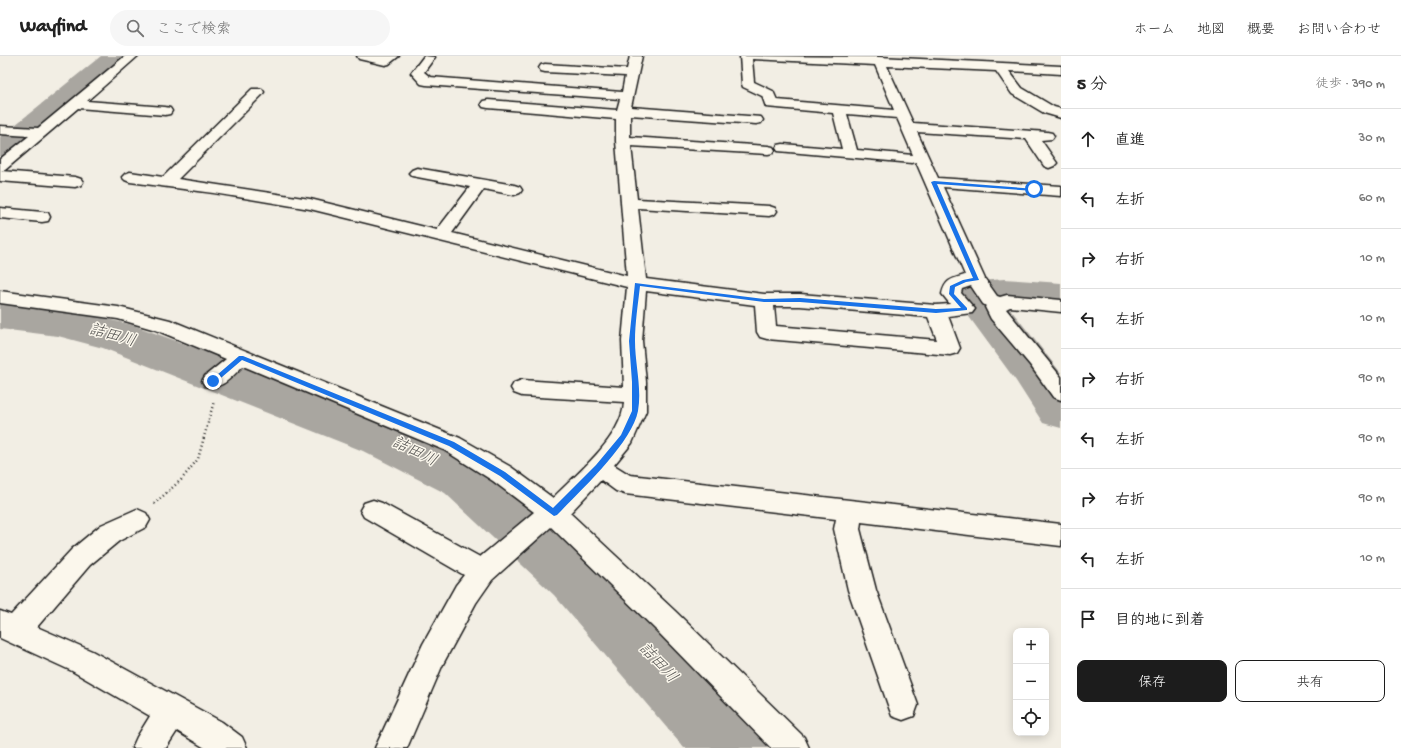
<!DOCTYPE html>
<html lang="ja">
<meta charset="utf-8">
<style>
body{margin:0;font-family:"Gochi Hand","Klee One",sans-serif;background:#f6f6f6;color:#222}
.controls{position:absolute;right:12px;bottom:12px;display:grid;overflow:hidden;border-radius:8px;box-shadow:0 2px 10px #0003}
.controls button{width:36px;height:36px;display:grid;place-items:center;padding:0;border:0;border-bottom:1px solid #e0e0e0;background:#fff;color:#222;font:20px sans-serif}
.stop{position:absolute;width:12px;height:12px;margin:-9px;border:3px solid #1a73e8;border-radius:50%;background:#fff}
.stop.end{background:#1a73e8;border-color:#fff;box-shadow:0 1px 4px #0008}
.list{margin:0;padding:0;list-style:none}
h2{display:flex;justify-content:space-between;align-items:center;height:52px;margin:0;padding:0 16px;font-size:17px}
h2 small{font-size:13px;font-weight:400;color:#767676}
.list li{display:grid;grid-template-columns:26px 1fr auto;gap:12px;align-items:center;box-sizing:border-box;height:60px;padding:0 16px;border-top:1px solid #e0e0e0}
.list b{display:block;font-size:15px;white-space:nowrap}
.list em{font-size:13px;font-style:normal;color:#767676}
.actions{display:flex;gap:8px;padding:12px 16px}
.actions a{flex:1;padding:9px 0;border:1px solid #1c1c1c;border-radius:8px;text-align:center;font-size:14px;color:#1c1c1c}
.actions .main{background:#1c1c1c;color:#fff}
.icon{flex:none;width:22px;height:22px;fill:none;stroke:currentColor;stroke-width:2;stroke-linecap:round;stroke-linejoin:round}
.map{position:relative;flex:none;width:1061px;height:692px;overflow:hidden}
header{display:flex;align-items:center;gap:24px;box-sizing:border-box;height:56px;padding:0 20px;background:#fff;border-bottom:1px solid #e0e0e0}
header strong{font-size:19px}
nav{display:flex;gap:22px;margin-inline-start:auto;font-size:14px}
.search{width:280px;height:36px;background:#f6f6f6;display:flex;align-items:center;gap:10px;box-sizing:border-box;padding:0 14px;border-radius:22px;color:#767676;font-size:15px}
main{display:flex}
aside{flex:1;background:#fff}
.map>svg:first-child{display:block}
</style>
<header>
<strong>Wayfind</strong>
<div class="search"><svg class="icon" aria-label="search" viewBox="0 0 24 24"><circle cx="10" cy="10" r="6"/><path d="M15 15l6 6"/></svg>ここで検索</div>
<nav><a>ホーム</a><a>地図</a><a>概要</a><a>お問い合わせ</a></nav>
</header>
<main>
<div class="map">
<svg width="1061" height="692" viewBox="0 0 1061 692">
<rect width="100%" height="100%" fill="#f2eee4"/>
<filter id="ink" filterUnits="userSpaceOnUse"><feTurbulence type="fractalNoise" baseFrequency=".025" numOctaves="2"/><feDisplacementMap in="SourceGraphic" scale="8" xChannelSelector="R" yChannelSelector="G"/><feConvolveMatrix kernelMatrix="1 2 1 2 8 2 1 2 1" color-interpolation-filters="sRGB"/></filter>
<g filter="url(#ink)">
<g fill="none" stroke-linecap="round" stroke-linejoin="round">
<g fill="#a9a6a0" fill-rule="evenodd">
<path d="M 101,0 L 132,0 L 128,6 L 12,105 L 0,108 L 0,81 Z"/>
<path d="M 1004,223 L 1061,227 L 1061,253 L 1007,249 L 1061,317 L 1061,372 L 1043,367 L 1016,325 L 956,243 L 965,229 L 980,225 Z"/>
<path d="M 0,245 L 58,252 L 133,269 L 399,367 L 483,407 L 598,501 L 724,632 L 760,666 L 770,692 L 684,692 L 554,539 L 445,437 L 363,395 L 103,292 L 58,280 L 0,273 Z"/>
</g>
<defs>
<g id="minor">
<path d="M 125,0 L 138,0 L 87,45 L 165,51 L 170,52 L 172,55 L 170,58 L 165,59 L 78,52 L 5,114 L 1,115 L 75,121 L 81,123 L 83,126 L 81,129 L 75,131 L 0,125 L 0,103 L 29,80 L 0,78 L 0,70 L 38,72 Z"/>
<path d="M 357,0 L 399,0 L 389,8 L 385,9 L 359,3 Z"/>
<path d="M 424,0 L 435,1 L 424,16 L 430,21 L 622,36 L 625,20 L 545,16 L 541,15 L 539,12 L 541,9 L 545,8 L 627,13 L 630,0 L 642,0 L 631,51 L 761,61 L 763,64 L 761,67 L 756,68 L 630,59 L 630,81 L 768,90 L 773,91 L 775,94 L 773,97 L 768,98 L 631,90 L 637,143 L 769,150 L 775,152 L 777,155 L 775,158 L 769,160 L 638,152 L 646,223 L 764,238 L 800,238 L 936,249 L 950,248 L 942,238 C 945,224 951,223 965,219 L 916,106 L 912,107 L 778,95 L 776,92 L 778,89 L 783,88 L 842,93 L 833,57 L 766,51 L 762,40 L 743,31 L 742,28 L 740,0 L 879,1 L 1061,10 L 1061,18 L 1009,15 L 1022,32 L 1054,51 L 1061,53 L 1061,62 L 1044,57 L 1012,38 L 996,15 L 887,10 L 913,67 L 1047,76 L 1052,77 L 1054,80 L 1052,83 L 1041,84 L 1057,107 L 1054,110 L 1049,112 L 1044,110 L 1026,83 L 917,76 L 938,122 L 1061,130 L 1061,140 L 943,131 L 985,223 L 997,240 L 1000,241 L 1007,239 L 1061,244 L 1061,256 L 1010,251 L 1006,253 L 1061,321 L 1061,344 L 1053,341 L 1030,309 L 991,263 L 985,251 L 986,250 L 983,248 L 971,230 L 962,233 L 961,237 L 975,253 L 972,257 L 948,260 L 960,292 L 957,297 L 950,299 L 767,283 L 760,281 L 757,276 L 755,249 L 646,235 L 642,285 L 646,326 L 646,355 L 632,387 L 614,409 L 630,419 L 1061,468 L 1061,490 L 861,466 L 860,473 L 876,534 L 918,649 L 914,660 L 903,664 L 892,660 L 888,649 L 848,534 L 834,473 L 836,463 L 625,438 L 616,435 L 601,424 L 570,457 L 675,555 L 804,681 L 809,692 L 771,692 L 655,573 L 551,471 L 492,524 L 476,547 L 443,608 L 407,692 L 375,692 L 423,588 L 456,529 L 464,519 L 364,461 L 360,454 L 364,447 L 373,444 L 382,447 L 480,501 L 534,456 L 493,425 L 444,394 L 243,310 C 232,320 222,335 205,330 L 202,325 L 205,320 L 226,303 L 156,274 L 118,263 L 0,247 L 0,235 L 118,251 L 170,264 L 460,382 L 511,411 L 553,442 C 576,418 623,381 624,346 L 522,340 L 514,337 L 511,332 L 514,327 L 522,324 L 624,331 L 622,285 L 627,231 L 310,153 L 214,137 L 130,126 L 125,124 L 122,121 L 125,118 L 130,116 L 163,121 L 252,33 L 262,33 L 264,36 L 262,39 L 178,123 L 310,143 L 437,174 L 470,131 L 412,120 L 409,117 L 412,114 L 417,112 L 514,129 L 520,131 L 522,134 L 520,137 L 514,139 L 484,133 L 452,177 L 627,220 L 616,85 L 616,63 L 488,52 L 483,51 L 481,48 L 483,45 L 488,44 L 617,54 L 620,43 L 426,29 L 421,28 L 411,17 ZM 752,3 L 875,9 L 894,54 L 777,44 L 773,35 L 754,26 ZM 847,58 L 897,62 L 913,99 L 857,94 ZM 774,250 L 800,250 L 928,261 L 937,284 L 776,270 Z"/>
<path d="M 0,152 L 42,156 L 48,157 L 50,161 L 48,165 L 42,166 L 0,162 Z"/>
<path d="M 137,453 L 146,457 L 150,464 L 146,471 L 119,485 L 90,509 L 37,571 L 92,595 L 222,666 L 242,681 L 247,692 L 205,692 L 177,675 L 166,692 L 132,692 L 137,681 L 150,660 L 72,615 L 0,582 L 0,555 L 11,559 L 72,493 L 101,469 Z"/>
</g>
</defs>
<use href="#minor" stroke="#1c1c1c" stroke-width="3"/>
<path stroke="#1c1c1c" stroke-width="2.5" stroke-dasharray="1 3" stroke-linecap="butt" d="M 154,448 L 181,424 L 198,403 L 214,345"/>
<use href="#minor" fill="#fbf7ec" fill-rule="evenodd"/>
</g>
</g>
<path fill="#1a73e8" d="M 934,125 L 1036,133 L 1034,135 L 937,128 L 979,224 L 966,226 L 955,231 L 954,238 L 967,252 L 967,254 L 936,257 L 800,246 L 764,246 L 640,230 C 638,248 635,267 635,285 C 635,308 642,332 638,355 C 632,387 580,435 557,459 L 554,460 L 500,420 L 449,390 L 242,304 L 215,327 L 211,327 L 210,325 L 239,300 L 243,300 L 454,386 L 505,416 L 553,452 L 596,409 L 621,379 L 632,355 L 632,326 L 629,285 L 635,227 L 764,243 L 800,242 L 936,253 L 961,252 L 949,238 L 950,230 L 963,224 L 973,222 L 931,126 Z"/>
<g text-anchor="middle" dominant-baseline="central" stroke-width="3" stroke-linejoin="round" paint-order="stroke">
<g font-size="16" font-style="italic" fill="#545351" stroke="#fbf7ec">
<text transform="translate(112 281) rotate(16)">詰田川</text>
<text transform="translate(414 397) rotate(26)">詰田川</text>
<text transform="translate(657 608) rotate(47)">詰田川</text>
</g>
</g>
</svg>
<div class="controls">
<button>+</button>
<button>−</button>
<button><svg class="icon" aria-label="locate" viewBox="0 0 24 24"><circle cx="12" cy="12" r="6"/><path d="M12 2v4M12 18v4M2 12h4M18 12h4"/></svg></button>
</div>
<div class="stop" style="left:1034px;top:133px"></div>
<div class="stop end" style="left:213px;top:325px"></div>
</div>
<aside>
<h2>5 分<small>徒歩 · 390 m</small></h2>
<ul class="list">
<li><svg class="icon" aria-label="ahead" viewBox="0 0 24 24"><path d="M12 20V5M6 11l6-6 6 6"/></svg><div><b>直進</b></div><em>30 m</em></li>
<li><svg class="icon" aria-label="left" viewBox="0 0 24 24"><path d="M17 20v-9H6M10 6l-5 5 5 5"/></svg><div><b>左折</b></div><em>60 m</em></li>
<li><svg class="icon" aria-label="right" viewBox="0 0 24 24"><path d="M7 20v-9h11M14 6l5 5-5 5"/></svg><div><b>右折</b></div><em>10 m</em></li>
<li><svg class="icon" aria-label="left" viewBox="0 0 24 24"><path d="M17 20v-9H6M10 6l-5 5 5 5"/></svg><div><b>左折</b></div><em>10 m</em></li>
<li><svg class="icon" aria-label="right" viewBox="0 0 24 24"><path d="M7 20v-9h11M14 6l5 5-5 5"/></svg><div><b>右折</b></div><em>90 m</em></li>
<li><svg class="icon" aria-label="left" viewBox="0 0 24 24"><path d="M17 20v-9H6M10 6l-5 5 5 5"/></svg><div><b>左折</b></div><em>90 m</em></li>
<li><svg class="icon" aria-label="right" viewBox="0 0 24 24"><path d="M7 20v-9h11M14 6l5 5-5 5"/></svg><div><b>右折</b></div><em>90 m</em></li>
<li><svg class="icon" aria-label="left" viewBox="0 0 24 24"><path d="M17 20v-9H6M10 6l-5 5 5 5"/></svg><div><b>左折</b></div><em>10 m</em></li>
<li><svg class="icon" aria-label="arrive" viewBox="0 0 24 24"><path d="M6 21V4h12l-3 4 3 4H6"/></svg><div><b>目的地に到着</b></div></li>
</ul>
<div class="actions"><a class="main">保存</a><a>共有</a></div>
</aside>
</main>
